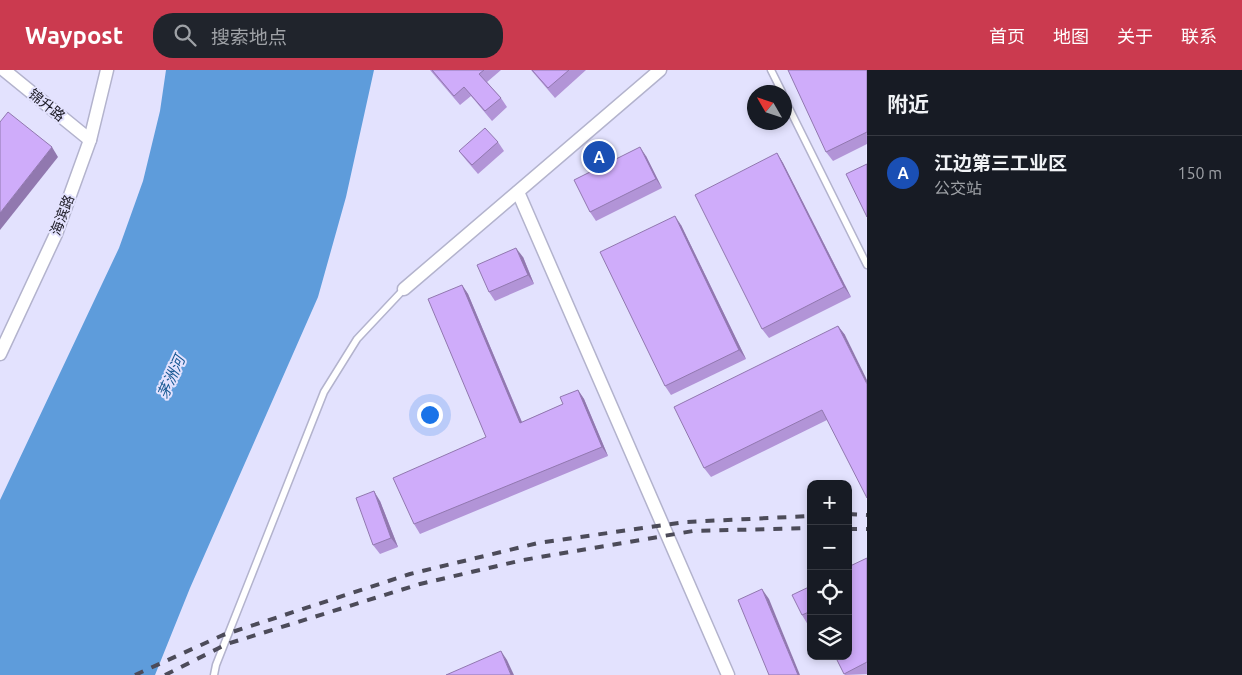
<!DOCTYPE html>
<html lang="zh">
<meta charset="utf-8">
<style>
body{margin:0;font-family:Ubuntu,"Noto Sans SC",sans-serif;background:#20242c;color:#f1f3f6}
.controls{position:absolute;right:15px;bottom:15px;display:grid;overflow:hidden;border-radius:10px;box-shadow:0 2px 8px #0003}
.controls button{width:45px;height:45px;display:grid;place-items:center;padding:0;border:0;border-bottom:1px solid #363941;background:#171b24;color:#f1f3f6;font:25px sans-serif}
.compass{position:absolute;left:747px;top:15px;width:45px;height:45px;border-radius:50%;background:#171b24;box-shadow:0 2px 8px #0003;rotate:309deg}
.you{position:absolute;left:429px;top:344px;width:18px;height:18px;margin:-12px;border:4px solid #fff;border-radius:50%;background:#1a73e8;box-shadow:0 0 0 8px #1a73e833}
.badge{display:grid;place-items:center;width:32px;height:32px;border-radius:50%;background:#cb3a4f;color:#fff;font-size:16px;font-weight:700}
.pin{position:absolute;translate:-50% -50%;border:2px solid #fff;box-shadow:0 1px 5px #0006}
.list{margin:0;padding:0;list-style:none}
h2{display:flex;justify-content:space-between;align-items:center;height:65px;margin:0;padding:0 20px;font-size:21px}
h2 small{font-size:16px;font-weight:400;color:#9ea1a6}
.list li{display:grid;grid-template-columns:32px 1fr auto;gap:15px;align-items:center;box-sizing:border-box;height:75px;padding:0 20px;border-top:1px solid #363941}
.list b{display:block;font-size:19px;white-space:nowrap}
.list p{margin:0;font-size:16px;white-space:nowrap;color:#9ea1a6}
.list em{font-size:16px;font-style:normal;color:#9ea1a6}
.icon{flex:none;width:28px;height:28px;fill:none;stroke:currentColor;stroke-width:2;stroke-linecap:round;stroke-linejoin:round}
.map{position:relative;flex:none;width:867px;height:605px;overflow:hidden}
header{display:flex;align-items:center;gap:30px;box-sizing:border-box;height:70px;padding:0 25px;background:#cb3a4f;color:#fff}
header strong{font-size:24px}
nav{display:flex;gap:28px;margin-inline-start:auto;font-size:18px}
.search{width:350px;height:45px;background:#20242c;display:flex;align-items:center;gap:12px;box-sizing:border-box;padding:0 18px;border-radius:20px;color:#9ea1a6;font-size:19px}
main{display:flex}
aside{flex:1;background:#171b24}
.map>svg:first-child{display:block}
</style>
<header>
<strong>Waypost</strong>
<div class="search"><svg class="icon" aria-label="search" viewBox="0 0 24 24"><circle cx="10" cy="10" r="6"/><path d="M15 15l6 6"/></svg>搜索地点</div>
<nav><a>首页</a><a>地图</a><a>关于</a><a>联系</a></nav>
</header>
<main>
<div class="map">
<svg width="867" height="605" viewBox="0 0 867 605">
<rect width="100%" height="100%" fill="#e3e2fe"/>
<path fill="#5e9cdb" d="M 166,0 L 374,0 L 346,127 L 318,227 L 190,518 L 155,605 L 0,605 L 0,430 L 119,178 L 143,111 L 160,41 Z"/>
<g fill="none" stroke-linecap="round" stroke-linejoin="round">
<defs>
<g id="service">
<path d="M 771,0 L 782,22"/>
<path d="M 784,28 L 867,195"/>
<path d="M 214,605 L 216,595 L 324,322 L 357,269 L 404,219"/>
</g>
<g id="minor">
<path d="M 4,0 L 90,70"/>
<path d="M 518,122 L 728,605"/>
<path d="M 404,219 L 660,0"/>
<path d="M 0,284 L 56,164 L 90,70 L 107,0"/>
</g>
</defs>
<use href="#service" stroke="#b3b3cd" stroke-width="9"/>
<use href="#minor" stroke="#b3b3cd" stroke-width="15"/>
<use href="#service" stroke="#fff" stroke-width="6"/>
<use href="#minor" stroke="#fff" stroke-width="12"/>
<g stroke="#4c4b59" stroke-width="4" stroke-dasharray="9 9" stroke-linecap="butt">
<path d="M 848,444 L 867,445"/>
<path d="M 848,459 L 867,459"/>
<path d="M 135,605 L 223,565 L 410,504 L 538,473 L 685,452 L 811,446"/>
<path d="M 165,605 L 227,574 L 420,514 L 523,490 L 693,461 L 811,458"/>
</g>
</g>
<g fill="#b294d7">
<path d="M 430,0 L 501,0 L 487,12 L 501,28 L 507,37 L 492,51 L 471,26 L 460,35 Z"/>
<path d="M 531,0 L 586,0 L 555,28 Z"/>
<path d="M 867,0 L 867,74 L 833,91 L 826,82 Z"/>
<path d="M 498,72 L 504,81 L 478,104 L 466,90 L 459,81 Z"/>
<path d="M 777,83 L 783,93 L 851,227 L 769,268 L 762,259 Z"/>
<path d="M 646,86 L 662,118 L 596,151 L 590,142 Z"/>
<path d="M 681,155 L 746,289 L 671,325 L 665,316 Z"/>
<path d="M 523,187 L 534,214 L 495,231 L 489,222 Z"/>
<path d="M 462,215 L 468,224 L 522,352 L 563,334 L 578,320 L 584,329 L 608,386 L 420,464 L 414,454 L 486,367 Z"/>
<path d="M 838,256 L 845,265 L 827,350 L 711,407 L 704,398 Z"/>
<path d="M 380,431 L 398,477 L 380,484 L 373,475 Z"/>
<path d="M 867,488 L 867,604 L 845,605 L 835,586 Z"/>
<path d="M 811,516 L 811,553 L 808,555 L 802,545 Z"/>
</g>
<g fill="#9178af">
<path d="M 52,77 L 58,87 L 0,160 L 0,143 Z"/>
<path d="M 640,77 L 646,86 L 662,118 L 656,109 Z"/>
<path d="M 777,83 L 783,93 L 851,227 L 844,217 Z"/>
<path d="M 675,146 L 681,155 L 746,289 L 739,280 Z"/>
<path d="M 516,178 L 523,187 L 534,214 L 528,205 Z"/>
<path d="M 462,215 L 468,224 L 526,362 L 520,353 Z"/>
<path d="M 838,256 L 845,265 L 867,310 L 867,314 Z"/>
<path d="M 578,320 L 584,329 L 608,386 L 602,377 Z"/>
<path d="M 374,421 L 380,431 L 398,477 L 391,468 Z"/>
<path d="M 762,519 L 769,529 L 800,605 L 798,605 Z"/>
<path d="M 501,581 L 507,590 L 514,605 L 511,605 Z"/>
</g>
<g fill="#cfacfa" stroke="#9178af">
<path d="M 432,0 L 484,0 L 479,4 L 501,28 L 485,41 L 464,17 L 454,26 Z"/>
<path d="M 532,0 L 569,0 L 548,18 Z"/>
<path d="M 788,0 L 867,0 L 867,62 L 826,82 Z"/>
<path d="M 8,42 L 52,77 L 0,143 L 0,52 Z"/>
<path d="M 485,58 L 498,72 L 472,95 L 459,81 Z"/>
<path d="M 640,77 L 656,109 L 590,142 L 574,110 Z"/>
<path d="M 777,83 L 844,217 L 762,259 L 695,125 Z"/>
<path d="M 867,94 L 867,147 L 846,104 Z"/>
<path d="M 675,146 L 739,280 L 665,316 L 600,182 Z"/>
<path d="M 516,178 L 528,205 L 489,222 L 477,195 Z"/>
<path d="M 462,215 L 520,353 L 563,334 L 560,327 L 578,320 L 602,377 L 414,454 L 393,408 L 486,367 L 428,229 Z"/>
<path d="M 838,256 L 867,314 L 867,428 L 822,340 L 704,398 L 674,337 Z"/>
<path d="M 374,421 L 391,468 L 373,475 L 356,428 Z"/>
<path d="M 867,488 L 867,592 L 844,604 L 835,586 L 848,586 L 848,497 Z"/>
<path d="M 811,516 L 811,541 L 802,545 L 792,525 Z"/>
<path d="M 762,519 L 798,605 L 769,605 L 738,530 Z"/>
<path d="M 501,581 L 511,605 L 446,605 Z"/>
</g>
<g text-anchor="middle" dominant-baseline="central" stroke-width="4" stroke-linejoin="round" paint-order="stroke">
<g font-size="14" fill="#1b1a24" stroke="#e3e2fe">
<text transform="translate(47 35) rotate(39)">锦升路</text>
<text transform="translate(62 145) rotate(-69)">海滨路</text>
</g>
<g font-size="15" font-style="italic" fill="#165792" stroke="#e3e2fe">
<text transform="translate(171 307) rotate(-66)">茅洲河</text>
</g>
</g>
</svg>
<div class="controls">
<button>+</button>
<button>−</button>
<button><svg class="icon" aria-label="locate" viewBox="0 0 24 24"><circle cx="12" cy="12" r="6"/><path d="M12 2v4M12 18v4M2 12h4M18 12h4"/></svg></button>
<button><svg class="icon" aria-label="layers" viewBox="0 0 24 24"><path d="M12 4l9 5-9 5-9-5zM3 14l9 5 9-5"/></svg></button>
</div>
<svg class="compass" viewBox="-18 -18 36 36"><path d="M0-13l5 13h-10z" fill="#e53935"/><path d="M0 13l5-13h-10z" fill="#9ea1a6"/></svg>
<div class="you"></div>
<div class="pin badge" style="left:599px;top:87px;background:#1a4fb4">A</div>
</div>
<aside>
<h2>附近<small></small></h2>
<ul class="list">
<li><span class="badge" style="background:#1a4fb4">A</span><div><b>江边第三工业区</b><p>公交站</p></div><em>150 m</em></li>
</ul>
</aside>
</main>
